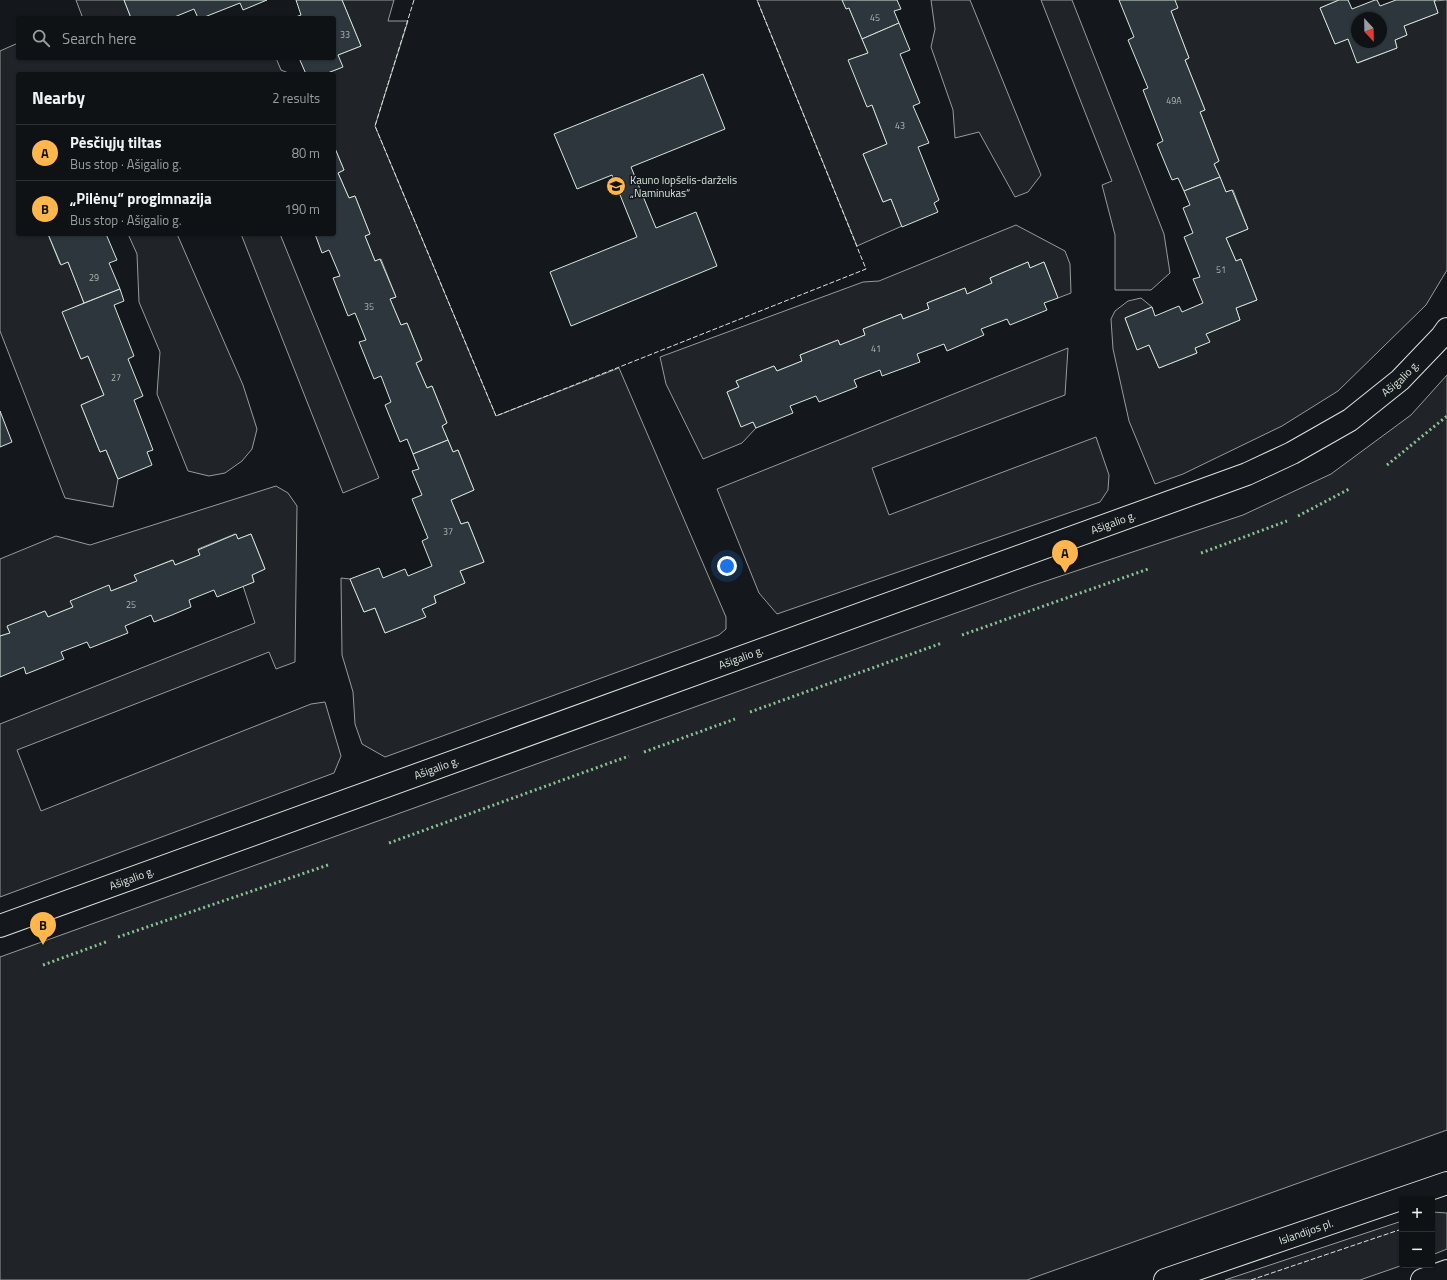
<!DOCTYPE html>
<meta charset="utf-8">
<style>
body{margin:0;font-family:"Titillium Web",sans-serif;background:#181b1e;color:#f1f3f6}
.controls{position:absolute;right:12px;bottom:12px;display:grid;overflow:hidden;border-radius:4px;box-shadow:0 1px 3px #0004}
.controls button{width:36px;height:36px;display:grid;place-items:center;padding:0;border:0;border-bottom:1px solid #2f3234;background:#0f1215;color:#f1f3f6;font:20px sans-serif}
.compass{position:absolute;left:1351px;top:12px;width:36px;height:36px;border-radius:50%;background:#0f1215;box-shadow:0 1px 3px #0004;rotate:158deg}
.you{position:absolute;left:727px;top:566px;width:14px;height:14px;margin:-10px;border:3px solid #fff;border-radius:50%;background:#1a73e8;box-shadow:0 0 0 6px #1a73e833}
.badge{display:grid;place-items:center;width:26px;height:26px;border-radius:50%;background:#ffb74d;color:#111;font-size:13px;font-weight:700}
.pin{position:absolute;translate:-50% -33px;filter:drop-shadow(0 1px 2px #0008)}
.pin::after{content:'';position:absolute;top:21px;width:14px;height:12px;background:inherit;clip-path:polygon(0 0,100% 0,50% 100%)}
.list{margin:0;padding:0;list-style:none}
h2{display:flex;justify-content:space-between;align-items:center;height:52px;margin:0;padding:0 16px;font-size:17px}
h2 small{font-size:13px;font-weight:400;color:#9b9ea0}
.list li{display:grid;grid-template-columns:26px 1fr auto;gap:12px;align-items:center;box-sizing:border-box;height:56px;padding:0 16px;border-top:1px solid #2f3234}
.list b{display:block;font-size:15px;white-space:nowrap}
.list p{margin:0;font-size:13px;white-space:nowrap;color:#9b9ea0}
.list em{font-size:13px;font-style:normal;color:#9b9ea0}
.icon{flex:none;width:22px;height:22px;fill:none;stroke:currentColor;stroke-width:2;stroke-linecap:round;stroke-linejoin:round}
.map{position:relative;flex:none;width:1447px;height:1280px;overflow:hidden}
.search{position:absolute;background:#0f1215;box-shadow:0 1px 3px #0004;left:16px;top:16px;width:320px;height:44px;display:flex;align-items:center;gap:10px;box-sizing:border-box;padding:0 14px;border-radius:4px;color:#9b9ea0;font-size:15px}
.panel{position:absolute;background:#0f1215;box-shadow:0 1px 3px #0004;left:16px;top:72px;width:320px;height:164px;border-radius:4px}
.map>svg:first-child{display:block}
</style>
<div class="map">
<svg width="1447" height="1280" viewBox="0 0 1447 1280">
<rect width="100%" height="100%" fill="#14181c"/>
<g fill="#202428" stroke="#939e99">
<path d="M 76,0 L 124,0 L 131,18 L 77,18 L 82,16 Z"/>
<path d="M 342,0 L 394,0 L 388,21 L 408,21 L 375,126 L 496,416 L 619,368 L 726,617 L 726,629 L 719,635 L 385,757 L 362,744 L 355,724 L 353,692 L 342,655 L 341,578 L 350,579 L 364,612 L 375,608 L 385,633 L 425,617 L 422,609 L 436,603 L 434,596 L 465,583 L 460,571 L 484,562 L 468,522 L 461,524 L 451,500 L 474,490 L 458,450 L 453,452 L 442,426 L 447,423 L 432,386 L 427,388 L 416,363 L 422,360 L 407,323 L 401,325 L 390,299 L 396,297 L 381,259 L 375,261 L 365,236 L 370,234 L 355,196 L 349,198 L 338,173 L 344,170 L 334,146 L 334,74 L 325,74 L 342,67 L 338,55 L 361,46 Z"/>
<path d="M 757,0 L 842,0 L 849,8 L 868,53 L 849,60 L 872,105 L 887,144 L 863,154 L 883,202 L 891,199 L 902,226 L 857,246 Z"/>
<path d="M 931,0 L 970,0 L 1041,175 L 1028,192 L 1015,197 L 979,132 L 955,138 L 953,110 L 931,47 L 935,29 Z"/>
<path d="M 1041,0 L 1072,0 L 1164,234 L 1170,273 L 1151,290 L 1115,290 L 1115,235 L 1102,185 L 1112,181 Z"/>
<path d="M 1175,0 L 1339,0 L 1320,8 L 1335,44 L 1348,39 L 1358,63 L 1397,48 L 1395,40 L 1407,35 L 1404,26 L 1438,13 L 1434,1 L 1447,0 L 1447,270 L 1426,305 L 1338,391 L 1282,426 L 1183,474 L 1155,484 L 1129,421 L 1113,349 L 1111,319 L 1115,311 L 1128,301 L 1141,298 L 1152,307 L 1125,318 L 1137,349 L 1149,345 L 1159,368 L 1197,353 L 1195,348 L 1209,342 L 1206,334 L 1240,320 L 1236,308 L 1257,300 L 1241,259 L 1236,261 L 1226,238 L 1248,229 L 1233,190 L 1226,192 L 1214,164 L 1219,161 L 1200,112 L 1205,110 L 1185,60 L 1189,58 L 1171,11 Z"/>
<path d="M 18,43 L 18,58 L 276,58 L 281,70 L 291,74 L 18,74 L 18,234 L 48,234 L 60,264 L 68,262 L 84,303 L 63,312 L 81,359 L 88,356 L 104,395 L 81,405 L 100,452 L 106,450 L 118,479 L 113,507 L 65,498 L 0,331 L 0,51 Z"/>
<path d="M 1016,225 L 1065,251 L 1070,264 L 1071,293 L 1058,298 L 1044,262 L 1030,268 L 1028,262 L 990,278 L 992,283 L 967,294 L 965,288 L 927,303 L 929,309 L 903,319 L 901,314 L 863,329 L 865,335 L 840,345 L 838,340 L 800,355 L 802,361 L 777,371 L 774,366 L 736,381 L 739,387 L 727,392 L 741,426 L 753,422 L 756,428 L 742,443 L 703,459 L 666,384 L 660,357 L 863,282 L 879,281 Z"/>
<path d="M 128,234 L 177,234 L 243,385 L 257,429 L 252,449 L 242,461 L 225,473 L 209,476 L 188,471 L 157,394 L 160,352 L 139,302 L 137,254 Z"/>
<path d="M 241,234 L 280,234 L 379,478 L 343,493 Z"/>
<path d="M 1068,348 L 1065,395 L 872,468 L 889,515 L 1096,437 L 1109,475 L 1108,490 L 1100,502 L 777,614 L 759,593 L 717,489 Z"/>
<path d="M 1447,375 L 1447,1130 L 1027,1280 L 0,1280 L 0,957 L 1031,586 L 1243,515 L 1331,474 L 1411,415 Z"/>
<path d="M 276,486 L 288,493 L 297,506 L 295,662 L 276,669 L 269,652 L 17,750 L 41,811 L 311,704 L 325,702 L 341,756 L 334,773 L 0,897 L 0,724 L 255,623 L 243,586 L 254,582 L 252,575 L 265,569 L 251,534 L 238,539 L 235,534 L 198,549 L 200,555 L 175,565 L 172,560 L 135,575 L 137,581 L 111,591 L 71,601 L 73,607 L 48,617 L 45,611 L 7,627 L 10,633 L 0,636 L 0,559 L 56,536 L 90,545 Z"/>
<path d="M 1432,1212 L 1447,1213 L 1447,1249 L 1432,1255 Z"/>
<path d="M 1402,1221 L 1403,1265 L 1360,1280 L 1225,1280 Z"/>
</g>
<g fill="#2c363c" stroke="#d8e6dc" fill-rule="evenodd">
<path d="M 124,0 L 267,0 L 243,10 L 240,3 L 202,18 L 198,18 L 194,9 L 172,18 L 131,18 Z"/>
<path d="M 296,0 L 342,0 L 361,46 L 338,55 L 343,67 L 325,74 L 306,74 L 299,58 L 334,58 L 334,18 L 293,18 L 301,15 Z"/>
<path d="M 842,0 L 897,0 L 901,9 L 894,11 L 899,23 L 862,39 L 849,8 L 846,9 Z"/>
<path d="M 1119,0 L 1175,0 L 1178,8 L 1171,11 L 1189,58 L 1185,60 L 1205,110 L 1200,112 L 1219,161 L 1214,164 L 1220,177 L 1184,191 L 1178,178 L 1172,180 L 1157,144 L 1163,141 L 1143,90 L 1148,88 L 1128,40 L 1134,37 Z"/>
<path d="M 1339,0 L 1348,0 L 1352,9 L 1375,0 L 1377,0 L 1380,6 L 1396,0 L 1436,0 L 1434,1 L 1438,13 L 1404,26 L 1407,35 L 1395,40 L 1397,48 L 1357,63 L 1348,39 L 1335,44 L 1320,8 ZM 1357,18 L 1381,18 L 1381,42 L 1357,42 Z"/>
<path d="M 899,23 L 910,50 L 900,54 L 920,103 L 913,106 L 929,143 L 918,147 L 939,200 L 934,203 L 938,212 L 902,227 L 891,199 L 883,202 L 863,154 L 887,144 L 872,105 L 867,107 L 848,60 L 868,53 L 862,39 Z"/>
<path d="M 703,74 L 725,129 L 631,167 L 656,228 L 696,212 L 717,266 L 571,326 L 550,272 L 637,237 L 612,175 L 577,189 L 554,134 Z"/>
<path d="M 334,146 L 344,170 L 338,173 L 349,198 L 355,196 L 370,234 L 365,236 L 375,261 L 380,259 L 396,297 L 390,299 L 401,325 L 407,323 L 422,360 L 416,363 L 427,388 L 432,386 L 447,423 L 442,426 L 448,440 L 413,454 L 407,439 L 400,442 L 385,405 L 391,402 L 381,376 L 374,379 L 359,342 L 366,340 L 355,313 L 348,316 L 333,278 L 340,276 L 329,250 L 322,253 L 315,234 L 334,234 Z"/>
<path d="M 1220,177 L 1226,192 L 1232,190 L 1248,229 L 1226,238 L 1236,261 L 1241,259 L 1257,300 L 1236,308 L 1240,320 L 1206,334 L 1210,342 L 1195,348 L 1197,353 L 1159,368 L 1149,345 L 1137,350 L 1125,318 L 1152,307 L 1155,316 L 1179,306 L 1182,312 L 1203,303 L 1193,279 L 1200,277 L 1184,237 L 1193,233 L 1183,208 L 1190,205 L 1184,191 Z"/>
<path d="M 48,234 L 106,234 L 117,260 L 109,263 L 120,289 L 84,303 L 68,262 L 61,265 Z"/>
<path d="M 1028,262 L 1030,268 L 1044,262 L 1058,298 L 1044,303 L 1047,310 L 1010,325 L 1007,319 L 981,329 L 984,335 L 947,351 L 944,344 L 917,354 L 920,362 L 882,376 L 880,370 L 854,380 L 857,387 L 819,402 L 816,396 L 790,406 L 793,413 L 756,428 L 753,422 L 741,427 L 727,392 L 739,387 L 736,381 L 774,366 L 777,371 L 802,361 L 800,355 L 838,340 L 840,345 L 865,335 L 863,329 L 901,314 L 903,319 L 929,309 L 927,303 L 965,288 L 967,294 L 992,283 L 990,278 Z"/>
<path d="M 120,289 L 124,301 L 114,305 L 134,356 L 128,359 L 143,396 L 134,400 L 153,450 L 147,452 L 152,465 L 118,479 L 106,450 L 100,452 L 81,405 L 104,395 L 88,356 L 81,359 L 62,312 Z"/>
<path d="M 0,411 L 12,442 L 0,447 Z"/>
<path d="M 448,440 L 453,452 L 458,450 L 474,490 L 451,500 L 461,524 L 468,522 L 484,562 L 460,571 L 465,583 L 434,596 L 436,603 L 422,609 L 426,617 L 385,633 L 375,608 L 364,612 L 350,579 L 379,568 L 383,578 L 405,569 L 408,576 L 432,566 L 422,541 L 428,538 L 412,499 L 422,495 L 412,471 L 419,469 L 413,454 Z"/>
<path d="M 236,534 L 238,539 L 251,534 L 265,569 L 252,575 L 254,582 L 217,597 L 214,590 L 189,600 L 191,607 L 172,615 L 154,622 L 151,615 L 125,626 L 128,633 L 90,648 L 87,642 L 61,652 L 64,659 L 26,674 L 24,667 L 0,677 L 0,636 L 10,633 L 7,626 L 45,611 L 48,617 L 73,607 L 70,601 L 109,585 L 111,591 L 137,581 L 134,575 L 173,560 L 175,565 L 200,555 L 198,550 Z"/>
</g>
<g fill="none" stroke-linecap="round" stroke-linejoin="round">
<defs>
<g id="tertiary">
<path id="s1" d="M 0,926 L 1247,474 L 1292,453 L 1350,420 L 1400,380 L 1442,336 L 1447,329"/>
</g>
<g id="trunk">
<path id="s2" d="M 1165,1280 L 1447,1183"/>
<path d="M 1422,1280 L 1447,1271"/>
</g>
</defs>
<use href="#tertiary" stroke="#d8e6dc" stroke-width="24"/>
<use href="#trunk" stroke="#d8e6dc" stroke-width="24"/>
<use href="#tertiary" stroke="#14181c" stroke-width="22"/>
<use href="#trunk" stroke="#14181c" stroke-width="22"/>
<g stroke="#8ac095" stroke-width="3" stroke-dasharray="2 3" stroke-linecap="butt">
<path d="M 1387,465 L 1447,416"/>
<path d="M 1298,516 L 1351,488"/>
<path d="M 1201,553 L 1287,521"/>
<path d="M 962,635 L 1148,569"/>
<path d="M 750,712 L 942,643"/>
<path d="M 644,752 L 735,719"/>
<path d="M 389,843 L 629,756"/>
<path d="M 118,937 L 328,865"/>
<path d="M 43,965 L 106,942"/>
</g>
<g stroke="#d8e6dc" stroke-width="1" stroke-dasharray="5 2" stroke-linecap="butt">
<path d="M 414,0 L 375,126 L 496,416 L 866,269 L 757,0"/>
<path d="M 1251,1280 L 1402,1229"/>
</g>
</g>
<defs>
<symbol id="school-disc" viewBox="-11 -11 22 22"><circle r="9.5" fill="#ffb74d" stroke="#14181c"/><path d="M0-5L7-2L0 1L-7-2ZM-4 1L0 2.5L4 1V4Q0 6-4 4Z" fill="#111"/></symbol>
</defs>
<g fill-rule="evenodd">
<use href="#school-disc" x="605" y="175" width="22" height="22"/>
</g>
<g text-anchor="middle" dominant-baseline="central" stroke-width="3" stroke-linejoin="round" paint-order="stroke">
<g font-size="9" fill="#adbab4">
<text x="875" y="17">45</text>
<text x="345" y="34">33</text>
<text x="1174" y="100">49A</text>
<text x="900" y="125">43</text>
<text x="1221" y="269">51</text>
<text x="94" y="277">29</text>
<text x="369" y="306">35</text>
<text x="876" y="348">41</text>
<text x="116" y="377">27</text>
<text x="448" y="531">37</text>
<text x="131" y="604">25</text>
</g>
<g font-size="11" fill="#d8e6dc" stroke="#14181c" text-anchor="start">
<text x="630" y="180">Kauno lopšelis-darželis<tspan x="630" dy="13">„Naminukas“</tspan></text>
</g>
<g font-size="11" fill="#d8e6dc" stroke="#14181c">
<text stroke="none"><textPath href="#s1" startOffset="1508">Ašigalio g.</textPath></text>
<text stroke="none"><textPath href="#s1" startOffset="1184">Ašigalio g.</textPath></text>
<text stroke="none"><textPath href="#s1" startOffset="788">Ašigalio g.</textPath></text>
<text stroke="none"><textPath href="#s1" startOffset="464">Ašigalio g.</textPath></text>
<text stroke="none"><textPath href="#s1" startOffset="140">Ašigalio g.</textPath></text>
<text stroke="none"><textPath href="#s2" startOffset="149">Islandijos pl.</textPath></text>
</g>
</g>
</svg>
<div class="controls">
<button>+</button>
<button>−</button>
</div>
<svg class="compass" viewBox="-18 -18 36 36"><path d="M0-13l5 13h-10z" fill="#e53935"/><path d="M0 13l5-13h-10z" fill="#9b9ea0"/></svg>
<div class="you"></div>
<div class="pin badge" style="left:1065px;top:573px">A</div>
<div class="pin badge" style="left:43px;top:945px">B</div>
<div class="search"><svg class="icon" aria-label="search" viewBox="0 0 24 24"><circle cx="10" cy="10" r="6"/><path d="M15 15l6 6"/></svg>Search here</div>
<section class="panel">
<h2>Nearby<small>2 results</small></h2>
<ul class="list">
<li><span class="badge">A</span><div><b>Pėsčiųjų tiltas</b><p>Bus stop · Ašigalio g.</p></div><em>80 m</em></li>
<li><span class="badge">B</span><div><b>„Pilėnų“ progimnazija</b><p>Bus stop · Ašigalio g.</p></div><em>190 m</em></li>
</ul>
</section>
</div>
